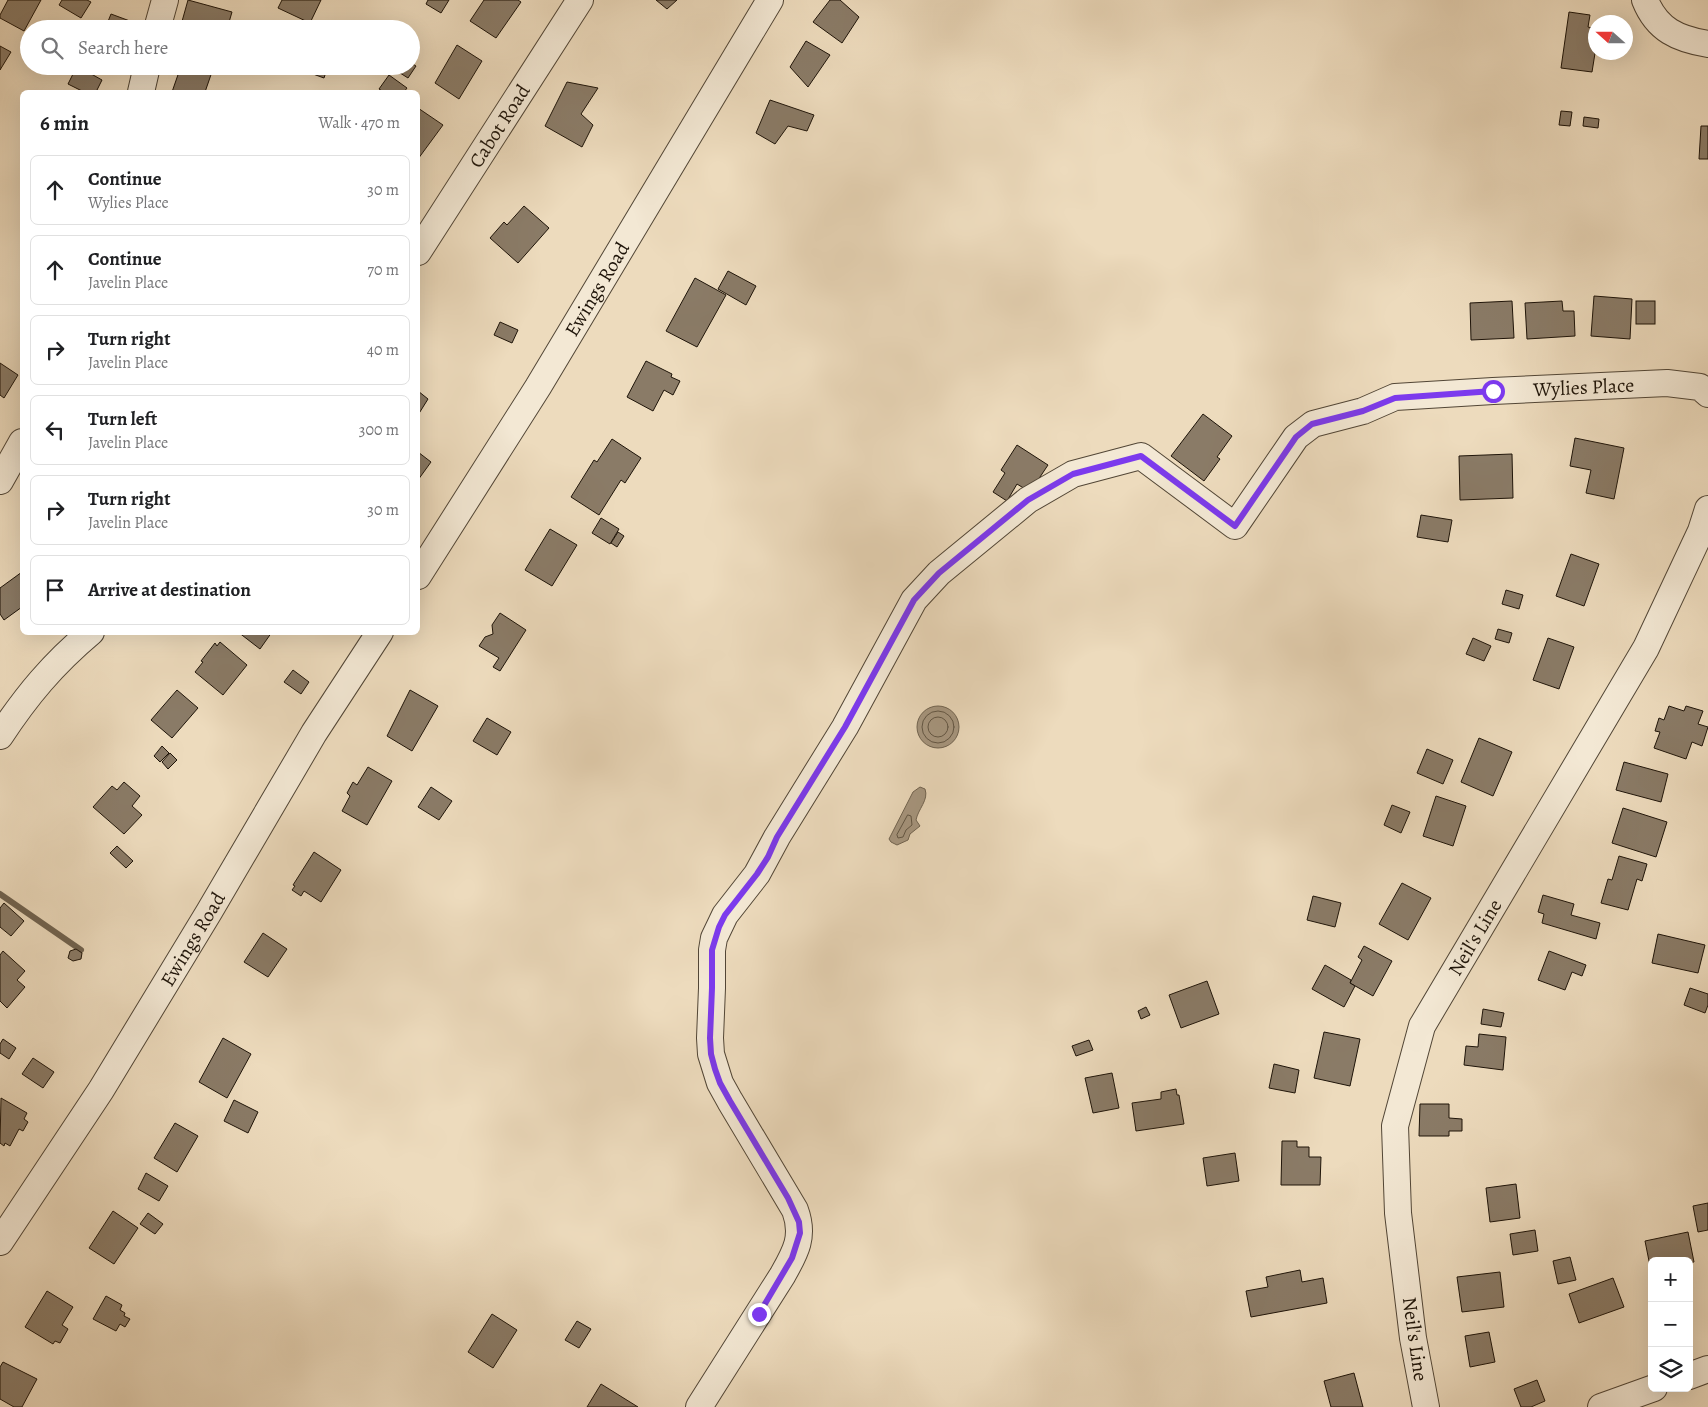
<!DOCTYPE html>
<meta charset="utf-8">
<style>
body{margin:0;font-family:Alegreya,serif;background:#f2f2f2;color:#202124}
.controls{position:absolute;right:15px;bottom:15px;display:grid;overflow:hidden;border-radius:8px;box-shadow:0 5px 20px #0002}
.controls button{width:45px;height:45px;display:grid;place-items:center;padding:0;border:0;border-bottom:1px solid #e0e0e0;background:#fff;color:#202124;font:25px sans-serif}
.compass{position:absolute;left:1588px;top:15px;width:45px;height:45px;border-radius:50%;background:#fff;box-shadow:0 5px 20px #0002;rotate:291deg}
.stop{position:absolute;width:15px;height:15px;margin:-11px;border:4px solid #7c3aed;border-radius:50%;background:#fff}
.stop.end{background:#7c3aed;border-color:#fff;box-shadow:0 1px 5px #0008}
.list{margin:0;padding:0;list-style:none}
h2{display:flex;justify-content:space-between;align-items:center;height:65px;margin:0;padding:0 20px;font-size:21px}
h2 small{font-size:16px;font-weight:400;color:#757577}
.list li{display:grid;grid-template-columns:32px 1fr auto;gap:15px;align-items:center;box-sizing:border-box;height:70px;margin:0 10px 10px;padding:0 10px;border:1px solid #e0e0e0;border-radius:8px}
.list b{display:block;font-size:19px;white-space:nowrap}
.list p{margin:0;font-size:16px;white-space:nowrap;color:#757577}
.list em{font-size:16px;font-style:normal;color:#757577}
.icon{flex:none;width:28px;height:28px;fill:none;stroke:currentColor;stroke-width:2;stroke-linecap:round;stroke-linejoin:round}
.map{position:relative;flex:none;width:1708px;height:1407px;overflow:hidden}
.search{position:absolute;background:#fff;box-shadow:0 5px 20px #0002;left:20px;top:20px;width:400px;height:55px;display:flex;align-items:center;gap:12px;box-sizing:border-box;padding:0 18px;border-radius:28px;color:#757577;font-size:19px}
.panel{position:absolute;background:#fff;box-shadow:0 5px 20px #0002;left:20px;top:90px;width:400px;height:545px;border-radius:8px}
.map>svg:first-child{display:block}
</style>
<div class="map">
<svg width="1708" height="1407" viewBox="0 0 1708 1407">
<rect width="100%" height="100%" fill="#eddbbd"/>
<filter id="stains"><feTurbulence type="fractalNoise" baseFrequency=".004" numOctaves="4"/><feColorMatrix values="0 0 0 0 .2 0 0 0 0 .09 0 0 0 0 .02 0 0 0 .5 -.17"/></filter>
<radialGradient id="worn" r=".72"><stop offset=".6" stop-color="#630" stop-opacity="0"/><stop offset="1" stop-color="#630" stop-opacity=".3"/></radialGradient>
<g fill="#a79780" stroke="#706350">
<circle cx="938" cy="727" r="21"/>
<path d="M 920,787 L 925,789 C 929,800 918,809 916,820 L 920,826 L 910,834 L 908,840 L 897,845 L 891,842 L 889,839 L 913,792 Z"/>
</g>
<g fill="none" stroke-linecap="round" stroke-linejoin="round">
<g stroke="#625644" stroke-width="1">
<circle cx="938" cy="727" r="16"/>
<circle cx="938" cy="727" r="10"/>
<path d="M 908,815 L 911,816 L 912,825 L 906,830 L 903,837 L 898,838 L 897,835 Z"/>
</g>
<path stroke="#706350" stroke-width="6" d="M 0,894 L 81,950"/>
</g>
<g fill="#8a7b67" stroke="#1e1409">
<path d="M 8,0 L 41,0 L 24,31 L 0,18 L 0,15 Z"/>
<path d="M 62,0 L 87,0 L 91,2 L 81,18 L 59,5 Z"/>
<path d="M 188,0 L 232,12 L 227,29 L 197,29 L 181,25 Z"/>
<path d="M 282,0 L 321,0 L 310,23 L 278,8 Z"/>
<path d="M 428,0 L 449,0 L 441,13 L 426,4 Z"/>
<path d="M 484,0 L 518,0 L 521,2 L 496,38 L 470,21 Z"/>
<path d="M 656,0 L 677,0 L 667,9 Z"/>
<path d="M 830,0 L 840,0 L 859,17 L 842,43 L 813,22 Z"/>
<path d="M 1569,12 L 1590,15 L 1588,27 L 1596,29 L 1596,47 L 1592,72 L 1561,68 Z"/>
<path d="M 111,14 L 138,24 L 136,29 L 105,29 Z"/>
<path d="M 806,41 L 830,55 L 808,87 L 790,67 Z"/>
<path d="M 457,45 L 482,61 L 459,99 L 435,83 Z"/>
<path d="M 0,46 L 11,52 L 0,70 Z"/>
<path d="M 411,63 L 416,66 L 408,78 L 389,66 L 411,66 Z"/>
<path d="M 77,66 L 102,80 L 96,92 L 84,92 L 68,84 Z"/>
<path d="M 181,66 L 214,66 L 205,92 L 172,92 Z"/>
<path d="M 291,66 L 333,66 L 330,74 L 326,72 L 324,78 Z"/>
<path d="M 389,75 L 407,88 L 404,92 L 384,92 L 379,89 Z"/>
<path d="M 567,82 L 598,88 L 581,114 L 593,125 L 582,147 L 545,126 Z"/>
<path d="M 770,100 L 814,115 L 807,131 L 788,126 L 775,144 L 756,133 Z"/>
<path d="M 418,108 L 443,125 L 418,159 Z"/>
<path d="M 1561,111 L 1572,112 L 1570,126 L 1559,125 Z"/>
<path d="M 1584,117 L 1599,119 L 1598,128 L 1583,126 Z"/>
<path d="M 1701,126 L 1708,126 L 1708,159 L 1699,159 Z"/>
<path d="M 524,206 L 549,228 L 518,263 L 490,238 L 504,222 L 507,225 Z"/>
<path d="M 728,271 L 756,286 L 746,305 L 718,289 Z"/>
<path d="M 695,278 L 726,295 L 697,347 L 666,331 Z"/>
<path d="M 1594,296 L 1632,299 L 1630,339 L 1591,336 Z"/>
<path d="M 1512,301 L 1514,338 L 1471,340 L 1470,303 Z"/>
<path d="M 1562,301 L 1563,311 L 1574,311 L 1575,336 L 1527,339 L 1525,303 Z"/>
<rect x="1636" y="301" width="19" height="23"/>
<path d="M 500,322 L 518,330 L 512,343 L 494,335 Z"/>
<path d="M 646,361 L 672,374 L 671,377 L 680,381 L 673,395 L 664,390 L 653,411 L 627,397 Z"/>
<path d="M 0,363 L 18,375 L 4,398 L 0,395 Z"/>
<path d="M 418,391 L 428,399 L 418,415 Z"/>
<path d="M 1203,414 L 1232,436 L 1217,457 L 1220,459 L 1204,481 L 1171,456 Z"/>
<path d="M 1575,438 L 1624,448 L 1614,499 L 1586,493 L 1591,470 L 1570,466 Z"/>
<path d="M 612,439 L 641,458 L 625,483 L 621,480 L 599,515 L 571,497 L 594,460 L 597,462 Z"/>
<path d="M 1017,445 L 1048,465 L 1030,492 L 1017,484 L 1007,501 L 993,492 L 1005,473 L 1001,470 Z"/>
<path d="M 418,452 L 431,462 L 418,480 Z"/>
<path d="M 1512,454 L 1513,498 L 1460,500 L 1459,456 Z"/>
<path d="M 1421,515 L 1452,520 L 1448,542 L 1417,537 Z"/>
<path d="M 601,518 L 619,529 L 610,544 L 592,533 Z"/>
<path d="M 550,529 L 577,545 L 552,586 L 525,570 Z"/>
<path d="M 618,532 L 624,536 L 617,547 L 611,543 Z"/>
<path d="M 1571,554 L 1599,564 L 1584,606 L 1556,596 Z"/>
<path d="M 22,572 L 22,607 L 4,620 L 0,614 L 0,588 Z"/>
<path d="M 1506,590 L 1523,595 L 1519,609 L 1502,604 Z"/>
<path d="M 500,613 L 526,630 L 500,671 L 493,667 L 499,658 L 479,646 L 485,637 L 493,634 L 492,625 Z"/>
<path d="M 1498,629 L 1512,633 L 1509,643 L 1495,639 Z"/>
<path d="M 238,632 L 272,632 L 260,649 Z"/>
<path d="M 1473,638 L 1491,646 L 1484,661 L 1466,654 Z"/>
<path d="M 1548,638 L 1574,647 L 1559,689 L 1533,680 Z"/>
<path d="M 220,642 L 247,665 L 223,695 L 195,672 L 203,662 L 201,661 L 215,643 L 217,646 Z"/>
<path d="M 293,670 L 309,682 L 301,694 L 284,682 Z"/>
<path d="M 177,690 L 198,708 L 172,738 L 151,720 Z"/>
<path d="M 410,690 L 438,706 L 412,751 L 387,736 Z"/>
<path d="M 1669,706 L 1684,711 L 1686,706 L 1703,711 L 1698,724 L 1708,727 L 1702,746 L 1692,742 L 1686,759 L 1654,748 L 1660,732 L 1655,731 L 1659,718 L 1664,720 Z"/>
<path d="M 487,718 L 511,732 L 497,755 L 473,741 Z"/>
<path d="M 1479,738 L 1512,752 L 1493,796 L 1461,782 Z"/>
<path d="M 162,746 L 169,753 L 160,762 L 154,756 Z"/>
<path d="M 1427,749 L 1453,760 L 1443,784 L 1417,773 Z"/>
<path d="M 170,753 L 177,760 L 168,769 L 162,762 Z"/>
<path d="M 1624,762 L 1668,774 L 1661,802 L 1616,790 Z"/>
<path d="M 368,767 L 392,781 L 367,825 L 342,811 L 350,796 L 347,793 L 353,782 L 357,785 Z"/>
<path d="M 124,782 L 140,796 L 132,806 L 142,815 L 124,834 L 93,807 L 112,786 L 117,790 Z"/>
<path d="M 431,787 L 452,801 L 439,820 L 418,807 Z"/>
<path d="M 1436,796 L 1466,806 L 1453,846 L 1423,836 Z"/>
<path d="M 1392,805 L 1410,812 L 1401,833 L 1384,825 Z"/>
<path d="M 1623,808 L 1667,822 L 1656,857 L 1612,843 Z"/>
<path d="M 117,846 L 133,861 L 126,868 L 110,853 Z"/>
<path d="M 314,852 L 341,870 L 321,902 L 304,891 L 301,896 L 292,890 L 295,886 L 293,885 Z"/>
<path d="M 1619,856 L 1647,864 L 1642,881 L 1637,879 L 1628,910 L 1601,903 L 1608,879 L 1612,880 Z"/>
<path d="M 1402,883 L 1431,898 L 1408,940 L 1379,924 Z"/>
<path d="M 1543,895 L 1574,904 L 1571,915 L 1600,923 L 1596,939 L 1542,923 L 1544,914 L 1538,912 Z"/>
<path d="M 1313,896 L 1341,903 L 1335,927 L 1307,920 Z"/>
<path d="M 4,903 L 24,921 L 11,936 L 0,927 L 0,908 Z"/>
<path d="M 263,933 L 287,949 L 268,977 L 244,962 Z"/>
<path d="M 1658,934 L 1705,945 L 1698,973 L 1652,963 Z"/>
<path d="M 1364,946 L 1392,961 L 1373,996 L 1350,983 L 1362,960 L 1358,957 Z"/>
<path d="M 76,949 L 82,953 L 81,959 L 73,961 L 68,958 L 70,951 Z"/>
<path d="M 3,951 L 25,971 L 17,980 L 25,987 L 7,1008 L 0,1001 L 0,955 Z"/>
<path d="M 1549,951 L 1586,965 L 1582,976 L 1572,972 L 1565,990 L 1538,980 Z"/>
<path d="M 1325,965 L 1351,980 L 1350,983 L 1355,986 L 1344,1007 L 1312,989 Z"/>
<path d="M 1207,981 L 1219,1014 L 1181,1028 L 1169,995 Z"/>
<path d="M 1690,988 L 1708,994 L 1708,1005 L 1705,1013 L 1684,1005 Z"/>
<path d="M 1146,1007 L 1150,1015 L 1141,1019 L 1138,1011 Z"/>
<path d="M 1483,1009 L 1504,1013 L 1501,1027 L 1481,1024 Z"/>
<path d="M 1324,1032 L 1360,1039 L 1350,1086 L 1314,1078 Z"/>
<path d="M 1479,1034 L 1506,1037 L 1503,1070 L 1464,1065 L 1466,1046 L 1478,1047 Z"/>
<path d="M 223,1038 L 251,1054 L 227,1098 L 199,1082 Z"/>
<path d="M 3,1039 L 16,1048 L 9,1059 L 0,1053 L 0,1044 Z"/>
<path d="M 1089,1040 L 1093,1050 L 1076,1056 L 1072,1046 Z"/>
<path d="M 33,1058 L 54,1072 L 43,1088 L 22,1074 Z"/>
<path d="M 1274,1064 L 1299,1070 L 1295,1093 L 1269,1088 Z"/>
<path d="M 1112,1073 L 1119,1108 L 1093,1113 L 1085,1078 Z"/>
<path d="M 1176,1089 L 1177,1095 L 1179,1095 L 1184,1124 L 1136,1131 L 1132,1103 L 1161,1099 L 1161,1092 Z"/>
<path d="M 1,1098 L 27,1113 L 24,1119 L 28,1122 L 23,1131 L 19,1129 L 10,1146 L 5,1143 L 4,1146 L 0,1143 Z"/>
<path d="M 234,1100 L 258,1112 L 248,1133 L 224,1121 Z"/>
<path d="M 1420,1104 L 1449,1104 L 1449,1118 L 1462,1119 L 1462,1131 L 1449,1131 L 1449,1136 L 1419,1136 Z"/>
<path d="M 175,1123 L 198,1136 L 177,1172 L 154,1158 Z"/>
<path d="M 1282,1141 L 1297,1141 L 1297,1147 L 1309,1147 L 1309,1157 L 1321,1157 L 1320,1185 L 1281,1185 Z"/>
<path d="M 1235,1153 L 1239,1181 L 1207,1186 L 1203,1158 Z"/>
<path d="M 146,1173 L 168,1186 L 159,1201 L 138,1189 Z"/>
<path d="M 1516,1184 L 1520,1218 L 1490,1222 L 1486,1188 Z"/>
<path d="M 1708,1203 L 1708,1230 L 1698,1232 L 1693,1206 Z"/>
<path d="M 113,1211 L 138,1228 L 114,1264 L 89,1248 Z"/>
<path d="M 148,1213 L 163,1224 L 155,1234 L 140,1224 Z"/>
<path d="M 1535,1230 L 1538,1251 L 1513,1255 L 1510,1234 Z"/>
<path d="M 1688,1232 L 1694,1262 L 1689,1263 L 1689,1261 L 1652,1261 L 1651,1271 L 1645,1241 Z"/>
<path d="M 1570,1257 L 1576,1280 L 1558,1284 L 1553,1261 Z"/>
<path d="M 1300,1270 L 1302,1282 L 1323,1278 L 1327,1303 L 1251,1317 L 1246,1291 L 1268,1287 L 1266,1277 Z"/>
<path d="M 1500,1272 L 1504,1307 L 1462,1312 L 1457,1277 Z"/>
<path d="M 1613,1278 L 1624,1307 L 1579,1323 L 1569,1294 Z"/>
<path d="M 47,1291 L 73,1307 L 62,1325 L 68,1329 L 60,1343 L 55,1341 L 53,1344 L 25,1327 Z"/>
<path d="M 106,1296 L 122,1305 L 120,1310 L 125,1313 L 124,1316 L 130,1319 L 125,1327 L 120,1324 L 116,1331 L 93,1319 Z"/>
<path d="M 492,1314 L 517,1330 L 493,1368 L 468,1352 Z"/>
<path d="M 577,1321 L 591,1329 L 579,1348 L 565,1340 Z"/>
<path d="M 1489,1332 L 1495,1362 L 1470,1367 L 1465,1336 Z"/>
<path d="M 3,1362 L 37,1379 L 22,1407 L 14,1407 L 0,1399 L 0,1367 Z"/>
<path d="M 1354,1373 L 1363,1407 L 1331,1407 L 1324,1381 Z"/>
<path d="M 1537,1380 L 1545,1401 L 1531,1407 L 1521,1407 L 1514,1389 Z"/>
<path d="M 601,1384 L 638,1407 L 587,1407 Z"/>
</g>
<g fill="none" stroke-linecap="round" stroke-linejoin="round">
<defs>
<g id="minor">
<path d="M 1645,0 C 1657,30 1678,39 1708,44"/>
<path d="M 157,29 L 165,0"/>
<path d="M 141,92 L 147,66"/>
<path id="s1" d="M 418,252 L 580,0"/>
<path d="M 0,481 L 22,442"/>
<path id="s2" d="M 418,576 L 538,387 L 770,0"/>
<path d="M 0,736 C 27,695 53,664 91,632"/>
<path id="s3" d="M 0,1242 L 101,1090 L 209,912 L 314,733 L 380,632"/>
<path d="M 1689,1376 L 1708,1369"/>
<path id="s4" d="M 699,1407 L 782,1276 C 795,1253 805,1237 795,1210 L 730,1101 L 720,1083 L 711,1054 L 710,1038 L 712,988 L 712,950 L 714,938 L 725,915 L 757,874 L 777,837 L 845,727 L 914,600 L 939,573 L 1028,500 L 1073,474 L 1141,456 L 1235,526 L 1296,437 L 1313,424 L 1363,411 L 1395,397 L 1493,391 L 1667,383 L 1700,387 L 1708,394"/>
<path id="s5" d="M 1426,1407 L 1413,1338 L 1398,1213 L 1395,1126 L 1422,1026 L 1646,648 L 1701,531 L 1708,509"/>
<path d="M 1601,1407 L 1654,1388"/>
</g>
</defs>
<use href="#minor" stroke="#524636" stroke-width="28"/>
<use href="#minor" stroke="#f3e8d4" stroke-width="26"/>
</g>
<g fill="none" stroke-linecap="round" stroke-linejoin="round">
<path stroke="#7c3aed" stroke-width="6" d="M 759,1314 L 792,1258 L 800,1233 L 799,1222 L 788,1198 L 730,1101 L 720,1083 L 715,1069 L 711,1054 L 710,1038 L 712,988 L 712,950 L 719,927 L 725,915 L 757,874 L 768,857 L 777,837 L 845,727 L 914,600 L 939,573 L 1028,500 L 1073,474 L 1141,456 L 1235,526 L 1296,437 L 1312,424 L 1363,411 L 1395,398 L 1493,391"/>
</g>
<g text-anchor="middle" dominant-baseline="central" stroke-width="4.5" stroke-linejoin="round" paint-order="stroke">
<g font-size="20" fill="#1e1409" stroke="#f3e8d4">
<text stroke="none"><textPath href="#s1" startOffset="150">Cabot Road</textPath></text>
<text stroke="none"><textPath href="#s2" startOffset="338">Ewings Road</textPath></text>
<text stroke="none"><textPath href="#s4" startOffset="1709">Wylies Place</textPath></text>
<text stroke="none"><textPath href="#s5" startOffset="490">Neil's Line</textPath></text>
<text stroke="none"><textPath href="#s3" startOffset="359">Ewings Road</textPath></text>
<text transform="translate(1415 1339) rotate(82)">Neil's Line</text>
</g>
</g>
<rect width="100%" height="100%" filter="url(#stains)"/>
<rect width="100%" height="100%" fill="url(#worn)"/>
</svg>
<div class="controls">
<button>+</button>
<button>−</button>
<button><svg class="icon" aria-label="layers" viewBox="0 0 24 24"><path d="M12 4l9 5-9 5-9-5zM3 14l9 5 9-5"/></svg></button>
</div>
<svg class="compass" viewBox="-18 -18 36 36"><path d="M0-13l5 13h-10z" fill="#e53935"/><path d="M0 13l5-13h-10z" fill="#757577"/></svg>
<div class="stop" style="left:1493px;top:391px"></div>
<div class="stop end" style="left:759px;top:1314px"></div>
<div class="search"><svg class="icon" aria-label="search" viewBox="0 0 24 24"><circle cx="10" cy="10" r="6"/><path d="M15 15l6 6"/></svg>Search here</div>
<section class="panel">
<h2>6 min<small>Walk · 470 m</small></h2>
<ul class="list">
<li><svg class="icon" aria-label="ahead" viewBox="0 0 24 24"><path d="M12 20V5M6 11l6-6 6 6"/></svg><div><b>Continue</b><p>Wylies Place</p></div><em>30 m</em></li>
<li><svg class="icon" aria-label="ahead" viewBox="0 0 24 24"><path d="M12 20V5M6 11l6-6 6 6"/></svg><div><b>Continue</b><p>Javelin Place</p></div><em>70 m</em></li>
<li><svg class="icon" aria-label="right" viewBox="0 0 24 24"><path d="M7 20v-9h11M14 6l5 5-5 5"/></svg><div><b>Turn right</b><p>Javelin Place</p></div><em>40 m</em></li>
<li><svg class="icon" aria-label="left" viewBox="0 0 24 24"><path d="M17 20v-9H6M10 6l-5 5 5 5"/></svg><div><b>Turn left</b><p>Javelin Place</p></div><em>300 m</em></li>
<li><svg class="icon" aria-label="right" viewBox="0 0 24 24"><path d="M7 20v-9h11M14 6l5 5-5 5"/></svg><div><b>Turn right</b><p>Javelin Place</p></div><em>30 m</em></li>
<li><svg class="icon" aria-label="arrive" viewBox="0 0 24 24"><path d="M6 21V4h12l-3 4 3 4H6"/></svg><div><b>Arrive at destination</b></div></li>
</ul>
</section>
</div>
